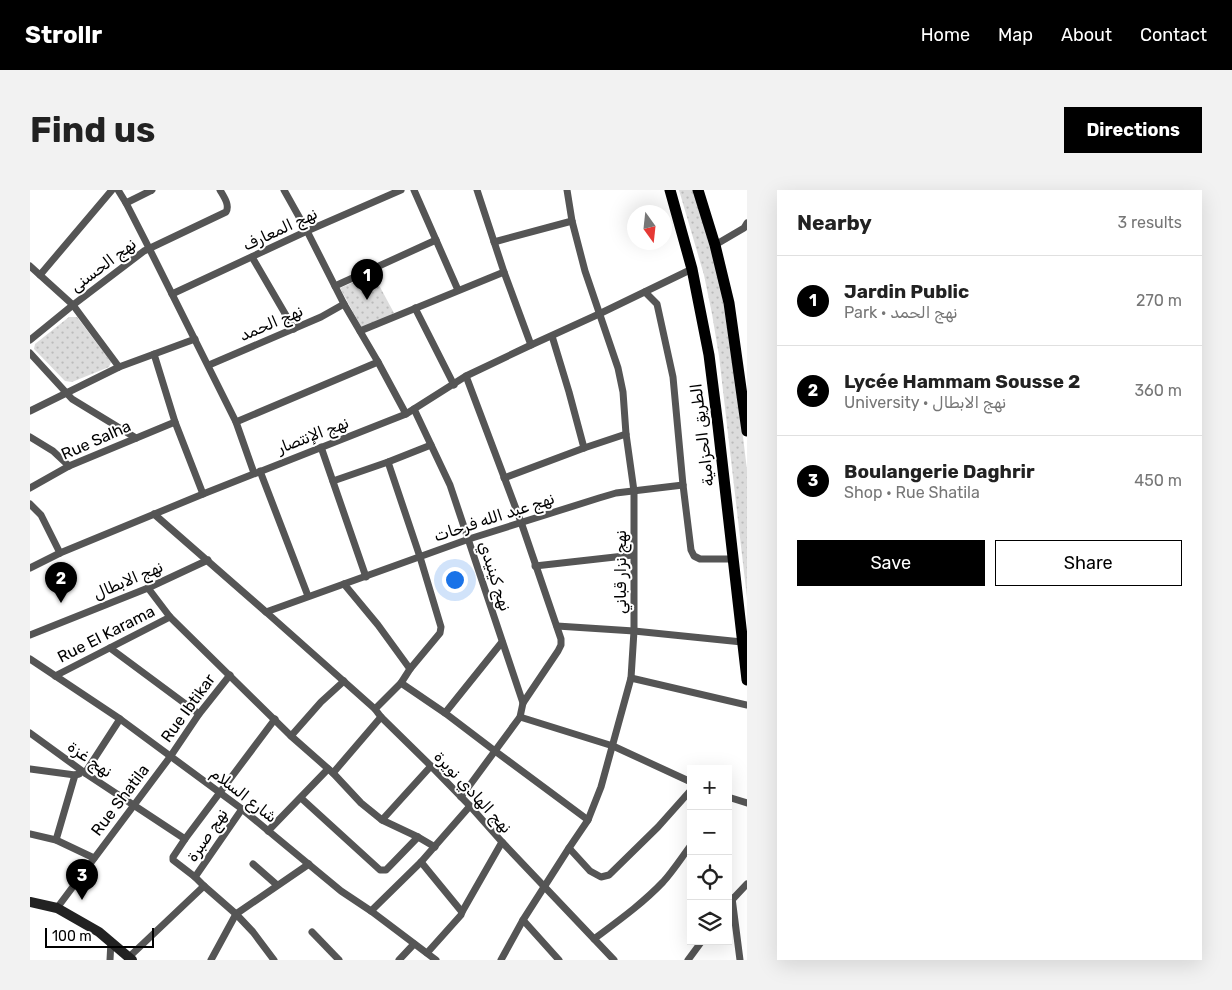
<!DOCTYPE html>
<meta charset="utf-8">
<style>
body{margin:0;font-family:Rubik,"Noto Sans Arabic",sans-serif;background:#f2f2f2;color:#222}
.controls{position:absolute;right:15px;bottom:15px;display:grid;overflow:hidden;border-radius:0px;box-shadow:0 5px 20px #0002}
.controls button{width:45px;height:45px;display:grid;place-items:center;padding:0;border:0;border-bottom:1px solid #e0e0e0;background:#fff;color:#222;font:25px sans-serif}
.compass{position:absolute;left:597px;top:15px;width:45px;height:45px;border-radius:50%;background:#fff;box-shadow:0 5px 20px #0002;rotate:165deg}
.scale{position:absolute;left:15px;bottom:12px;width:109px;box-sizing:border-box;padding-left:5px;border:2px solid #000;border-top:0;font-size:14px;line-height:18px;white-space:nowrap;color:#000;-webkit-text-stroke:4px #fff;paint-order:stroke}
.you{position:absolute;left:424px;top:389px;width:18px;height:18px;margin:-12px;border:4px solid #fff;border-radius:50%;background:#1a73e8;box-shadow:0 0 0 8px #1a73e833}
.badge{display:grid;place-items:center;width:32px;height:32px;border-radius:50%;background:#000;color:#fff;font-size:16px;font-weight:700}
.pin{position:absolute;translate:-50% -41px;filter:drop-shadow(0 1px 2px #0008)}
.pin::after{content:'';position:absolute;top:26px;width:18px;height:15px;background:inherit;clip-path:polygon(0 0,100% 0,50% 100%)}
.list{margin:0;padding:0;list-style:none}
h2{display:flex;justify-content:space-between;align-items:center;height:65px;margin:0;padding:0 20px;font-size:21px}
h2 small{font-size:16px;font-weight:400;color:#767676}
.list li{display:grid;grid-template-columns:32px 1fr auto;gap:15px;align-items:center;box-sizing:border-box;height:90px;padding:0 20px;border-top:1px solid #e0e0e0}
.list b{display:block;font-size:19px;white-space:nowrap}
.list p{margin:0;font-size:16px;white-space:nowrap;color:#767676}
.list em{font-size:16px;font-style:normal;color:#767676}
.actions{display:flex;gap:10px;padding:15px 20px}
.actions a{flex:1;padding:11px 0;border:1px solid #000;border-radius:0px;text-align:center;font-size:18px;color:#000}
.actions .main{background:#000;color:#fff}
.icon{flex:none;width:28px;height:28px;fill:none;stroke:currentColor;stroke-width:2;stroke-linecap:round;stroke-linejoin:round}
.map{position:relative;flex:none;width:717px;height:770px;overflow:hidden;border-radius:0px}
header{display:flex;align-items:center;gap:30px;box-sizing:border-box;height:70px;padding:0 25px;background:#000;color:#fff}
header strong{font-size:24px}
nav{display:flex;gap:28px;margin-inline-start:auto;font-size:18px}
.intro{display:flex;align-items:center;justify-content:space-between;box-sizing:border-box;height:120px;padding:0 30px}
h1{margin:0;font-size:35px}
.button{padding:12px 22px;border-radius:0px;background:#000;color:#fff;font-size:18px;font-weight:700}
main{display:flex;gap:30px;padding:0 30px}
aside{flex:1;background:#fff;border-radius:0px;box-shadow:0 5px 20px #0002}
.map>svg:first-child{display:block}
</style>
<header>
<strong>Strollr</strong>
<nav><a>Home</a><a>Map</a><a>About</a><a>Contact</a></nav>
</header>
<div class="intro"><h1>Find us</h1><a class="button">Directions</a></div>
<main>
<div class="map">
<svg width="717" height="770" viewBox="0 0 717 770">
<defs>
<pattern id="grass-dots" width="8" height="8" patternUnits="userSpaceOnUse" patternTransform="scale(1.25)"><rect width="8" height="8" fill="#dcdcdc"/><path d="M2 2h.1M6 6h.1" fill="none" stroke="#bbb" stroke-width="1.8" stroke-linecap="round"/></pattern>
</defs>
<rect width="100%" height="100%" fill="#fff"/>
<g fill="url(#grass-dots)">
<path d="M 649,0 L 664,0 L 688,84 L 703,164 L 717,280 L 717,408 L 689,166 L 682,124 L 674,85 Z"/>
<path d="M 343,84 L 364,123 L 333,140 L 310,98 Z"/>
<path d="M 39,127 L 47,127 L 81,172 L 79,177 L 42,192 L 35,191 L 4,159 L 5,154 Z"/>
</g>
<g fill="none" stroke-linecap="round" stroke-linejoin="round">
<g stroke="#555" stroke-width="7">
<path d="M 88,0 L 96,13 L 119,58 L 206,232 L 224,283"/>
<path d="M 254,0 L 277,41 L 314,114 L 348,172 L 376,224"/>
<path d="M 384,0 L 428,100"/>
<path d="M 96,13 L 122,0"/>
<path d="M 464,52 L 542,31"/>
<path d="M 685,55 L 714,38 L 717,33"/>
<path d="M 222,67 L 264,139"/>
<path d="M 0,76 L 43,115 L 89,177"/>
<path d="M 474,82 L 501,155"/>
<path d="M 10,85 L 82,0"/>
<path d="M 305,96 L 406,50"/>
<path d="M 615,102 L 627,114 L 643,187 L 653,295 L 661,360 L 664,366 L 670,369 L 703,369"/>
<path d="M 142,104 L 277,41 L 371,0"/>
<path d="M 385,118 L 424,195"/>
<path d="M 330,141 L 474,82 L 447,0"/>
<path d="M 522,146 L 539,202 L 554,258"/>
<path d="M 0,150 L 43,115 L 114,61 L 196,22 C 200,15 194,7 190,0"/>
<path d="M 0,163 L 42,209 L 106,248"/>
<path d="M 124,164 L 145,232 L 173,304"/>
<path d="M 179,175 L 291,127 L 314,114"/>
<path d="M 436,186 L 491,332 L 531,449 L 531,455 L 528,461 L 493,513"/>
<path d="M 384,219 L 420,295 L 493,513 L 490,527 L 431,607"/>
<path d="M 0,221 L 89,177 L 165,149"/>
<path d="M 206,232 L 348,172"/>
<path d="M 0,247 L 23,261 L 39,276"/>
<path d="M 291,257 L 336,387"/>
<path d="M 358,272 L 390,367 L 411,437 L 410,443 L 380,479 L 371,493 L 345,519 L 351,527 L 401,576 L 440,616 L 472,652 L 584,770"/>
<path d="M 230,281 L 278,406"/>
<path d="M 474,288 L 554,258 L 596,244"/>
<path d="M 303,291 L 358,272 L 401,255"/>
<path d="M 0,298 L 39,276 L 145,232"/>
<path d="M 0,314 L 11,325 L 30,363"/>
<path d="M 124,324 L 236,422 L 439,349 L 569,308 L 586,303 L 653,295"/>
<path d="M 505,376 L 603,365"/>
<path d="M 0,378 L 30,363 L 173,304 L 376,224 L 436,186 L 501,155 L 569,124 L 662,79"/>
<path d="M 314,394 L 348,435 L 380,479"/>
<path d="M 118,398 L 140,427 L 261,546 L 303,583 L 331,613 L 352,630 L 388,647 L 405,657"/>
<path d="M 236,422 L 345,519"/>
<path d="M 527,436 L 604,441 L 712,452"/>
<path d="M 0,445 L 118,398 L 178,370"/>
<path d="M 80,458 L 169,524"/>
<path d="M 0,469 L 90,529 L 212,619 L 311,701 L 341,721 L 406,770"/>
<path d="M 25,486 L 140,427"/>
<path d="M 601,488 L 717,515"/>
<path d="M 371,493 L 415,523 L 465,561 L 558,630"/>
<path d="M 415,523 L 472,452"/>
<path d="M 490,527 L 583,556 L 661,592"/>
<path d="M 0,543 L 55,583 L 155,649"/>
<path d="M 261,546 L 291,512 L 314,491"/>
<path d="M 0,579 L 45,585 L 49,584"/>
<path d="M 55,583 L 90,529"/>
<path d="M 303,583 L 351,527"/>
<path d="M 698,607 L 717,613"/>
<path d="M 271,608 L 350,680 L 356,680 L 388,647"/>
<path d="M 352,630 L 401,576"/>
<path d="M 238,641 L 298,579"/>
<path d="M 0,644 L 26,650 L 64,668"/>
<path d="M 26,650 L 45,585"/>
<path d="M 539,658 L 560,681 L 571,687 L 579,685 L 628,637 L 661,600"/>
<path d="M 391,672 L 432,722 L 431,725 L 397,763"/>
<path d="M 223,674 L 247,695"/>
<path d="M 165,687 L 212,619"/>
<path d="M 702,708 L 710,770"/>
<path d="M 700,712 L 717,694"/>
<path d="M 27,718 L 140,567 L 169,524 L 200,485"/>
<path d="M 341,721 L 391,672 L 440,616"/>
<path d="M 432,722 L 472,652"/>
<path d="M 493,730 L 529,770"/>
<path d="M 282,742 L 309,770"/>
<path d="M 564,749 C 588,731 612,714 633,692 C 643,681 652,667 661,655"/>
<path d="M 99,767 L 174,696"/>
<path d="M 80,770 L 81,751"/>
<path d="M 181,770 L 206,724 L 279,674"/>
<path d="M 244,770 L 223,742 L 206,724 L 174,696 L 165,687 L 143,670 L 143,667 L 155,649 L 245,529"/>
<path d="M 369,770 L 384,754"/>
<path d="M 471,770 L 493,730 L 539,658 L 558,630 L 571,597 L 601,488 L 604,441 L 604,301 L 596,244 L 593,202 L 588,178 L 555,81 L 542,31 L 537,0"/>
<path d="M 658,770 L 672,751"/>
</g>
<path stroke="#222" stroke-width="10" d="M 0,712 L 27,718 L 69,742 L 102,770"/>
<g stroke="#000" stroke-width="11">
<path d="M 640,0 L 662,79 L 679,165 L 688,236 L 717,490"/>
<path d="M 668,0 L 685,55 L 699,113 L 717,241"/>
</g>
</g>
<g text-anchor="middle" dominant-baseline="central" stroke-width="4" stroke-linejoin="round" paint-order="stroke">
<g font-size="16" fill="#000" stroke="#fff">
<text transform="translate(250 39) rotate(-25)">نهج المعارف</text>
<text transform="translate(73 75) rotate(-37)">نهج الحسنى</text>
<text transform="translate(241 133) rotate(-23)">نهج الحمد</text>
<text transform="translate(283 245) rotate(-21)">نهج الإنتصار</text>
<text transform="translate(672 245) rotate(-97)">الطريق الحزامية</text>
<text transform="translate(66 250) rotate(-24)">Rue Salha</text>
<text transform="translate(464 327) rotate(-18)">نهج عبد الله فرحات</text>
<text transform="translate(590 382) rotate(-90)">نهج نزار قباني</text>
<text transform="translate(465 386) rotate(72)">نهج كينيدي</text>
<text transform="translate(98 390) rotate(-23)">نهج الابطال</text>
<text transform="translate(76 444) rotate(-27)">Rue El Karama</text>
<text transform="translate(158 518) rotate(-54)">Rue Ibtikar</text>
<text transform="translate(60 569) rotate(35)">نهج غزة</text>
<text transform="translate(443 602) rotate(47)">نهج الهادي نويرة</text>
<text transform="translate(214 605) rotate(38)">شارع السلام</text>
<text transform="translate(90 610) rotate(-53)">Rue Shatila</text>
<text transform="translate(177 645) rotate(-56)">نهج صبرة</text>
</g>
</g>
</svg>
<div class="controls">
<button>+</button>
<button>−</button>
<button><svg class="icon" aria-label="locate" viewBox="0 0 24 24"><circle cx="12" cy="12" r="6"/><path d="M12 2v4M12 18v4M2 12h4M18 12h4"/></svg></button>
<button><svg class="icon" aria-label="layers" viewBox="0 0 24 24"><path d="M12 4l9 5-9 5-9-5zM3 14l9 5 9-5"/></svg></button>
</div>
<svg class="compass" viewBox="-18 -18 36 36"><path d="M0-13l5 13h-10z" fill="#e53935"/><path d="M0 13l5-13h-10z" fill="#767676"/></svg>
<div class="scale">100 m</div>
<div class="you"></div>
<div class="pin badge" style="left:337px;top:110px">1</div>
<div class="pin badge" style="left:31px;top:413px">2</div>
<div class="pin badge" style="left:52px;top:710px">3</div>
</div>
<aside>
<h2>Nearby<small>3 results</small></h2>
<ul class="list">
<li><span class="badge">1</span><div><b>Jardin Public</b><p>Park · نهج الحمد</p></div><em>270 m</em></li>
<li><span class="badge">2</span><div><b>Lycée Hammam Sousse 2</b><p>University · نهج الابطال</p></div><em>360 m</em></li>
<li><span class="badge">3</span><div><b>Boulangerie Daghrir</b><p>Shop · Rue Shatila</p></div><em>450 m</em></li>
</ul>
<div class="actions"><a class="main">Save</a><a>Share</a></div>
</aside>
</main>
